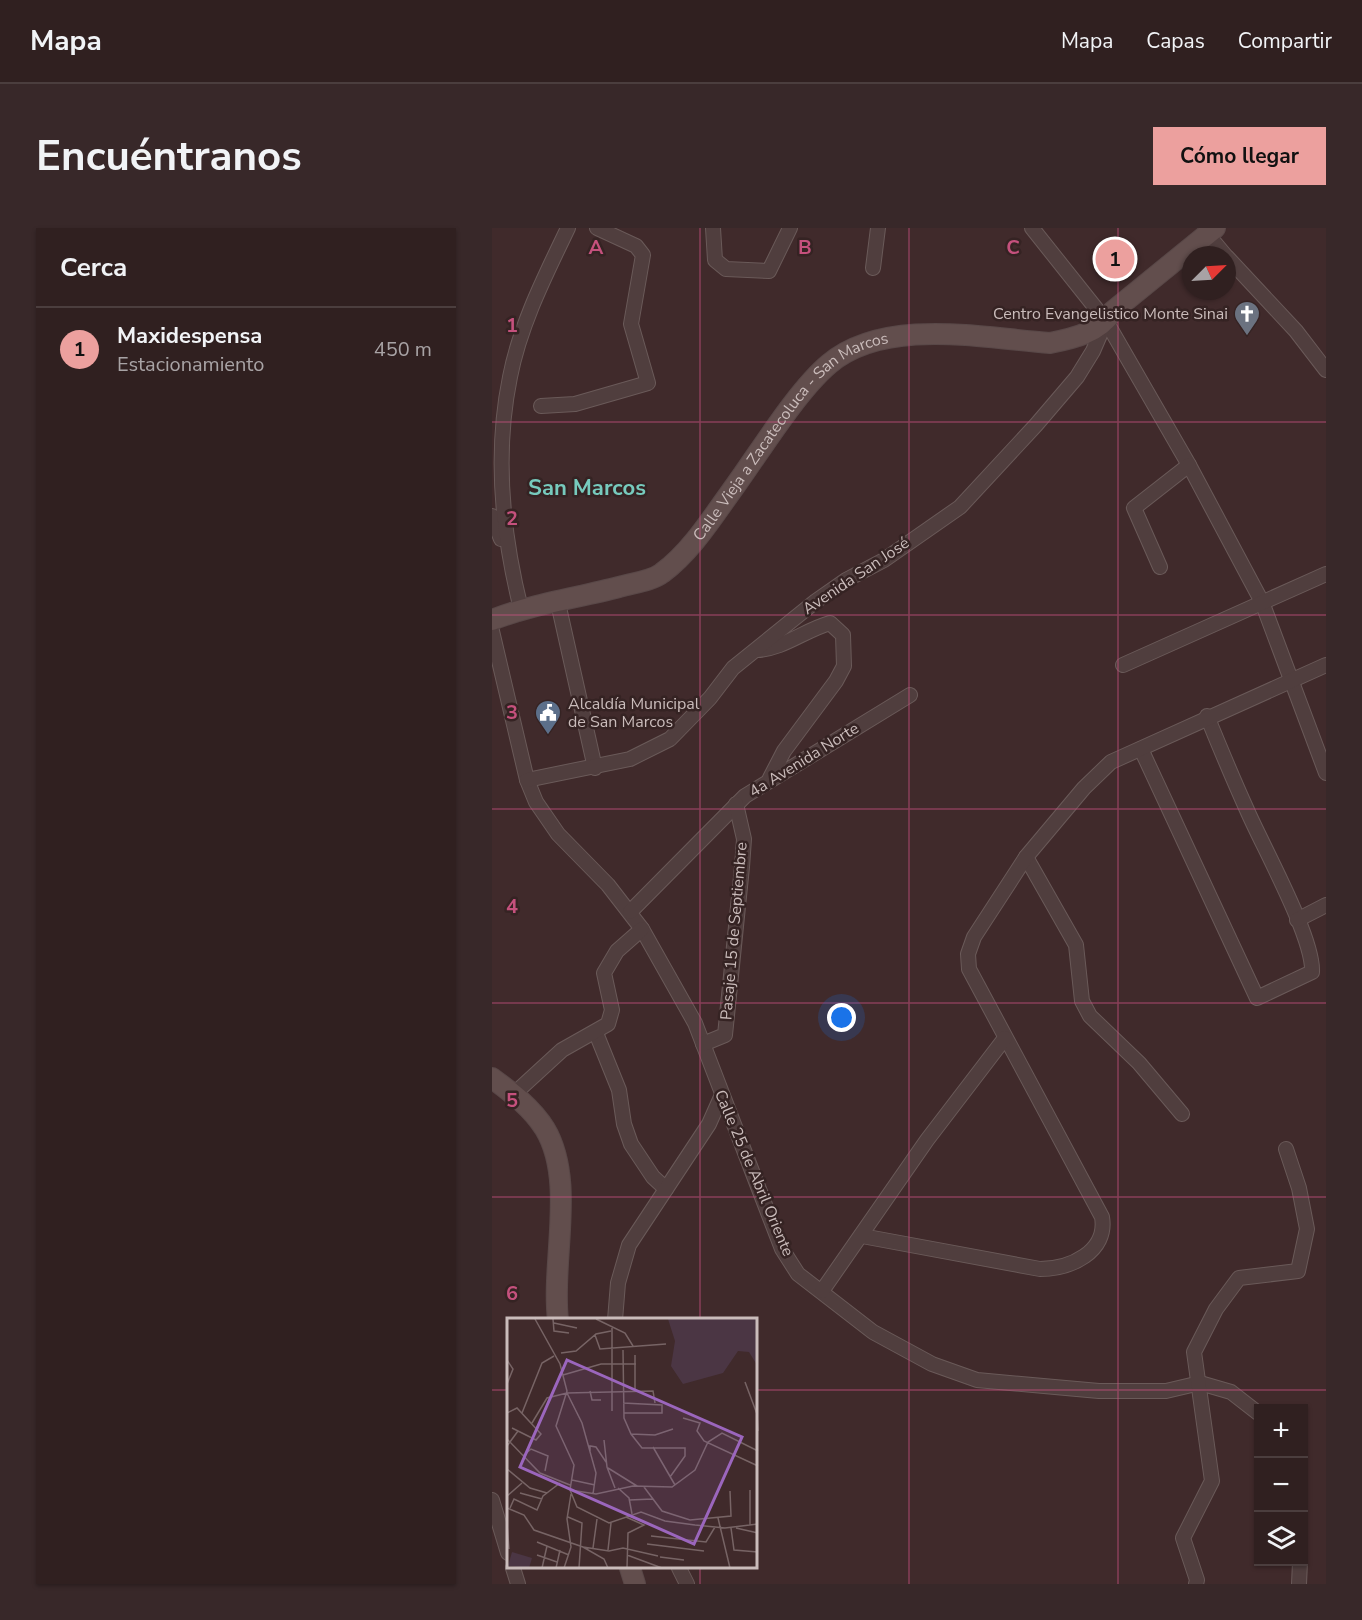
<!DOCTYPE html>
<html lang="es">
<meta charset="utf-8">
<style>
body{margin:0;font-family:"Nunito Sans",sans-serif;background:#382829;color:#f1f3f6}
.controls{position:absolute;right:18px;bottom:18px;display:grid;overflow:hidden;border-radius:0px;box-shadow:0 2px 4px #0004}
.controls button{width:54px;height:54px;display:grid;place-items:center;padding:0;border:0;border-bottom:2px solid #4b3e3e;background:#302020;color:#f1f3f6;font:30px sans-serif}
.compass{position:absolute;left:690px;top:18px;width:54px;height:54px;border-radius:50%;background:#302020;box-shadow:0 2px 4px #0004;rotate:66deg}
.you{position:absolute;left:350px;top:790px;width:21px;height:21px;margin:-15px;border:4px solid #fff;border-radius:50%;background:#1a73e8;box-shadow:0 0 0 9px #1a73e833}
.badge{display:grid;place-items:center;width:39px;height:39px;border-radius:50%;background:#eca09e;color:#111;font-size:20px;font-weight:700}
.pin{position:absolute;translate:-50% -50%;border:3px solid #fff;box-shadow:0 2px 6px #0006}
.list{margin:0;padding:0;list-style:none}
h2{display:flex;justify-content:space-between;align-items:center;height:78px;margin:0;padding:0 24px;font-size:26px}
h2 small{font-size:20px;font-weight:400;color:#a8a3a5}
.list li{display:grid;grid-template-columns:39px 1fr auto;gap:18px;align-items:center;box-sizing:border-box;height:84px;padding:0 24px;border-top:2px solid #4b3e3e}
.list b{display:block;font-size:22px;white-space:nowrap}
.list p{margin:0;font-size:20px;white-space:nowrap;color:#a8a3a5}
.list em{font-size:20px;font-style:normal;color:#a8a3a5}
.icon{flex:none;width:33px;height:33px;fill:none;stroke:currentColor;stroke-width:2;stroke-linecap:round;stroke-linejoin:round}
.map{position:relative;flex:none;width:834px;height:1356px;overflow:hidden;border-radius:0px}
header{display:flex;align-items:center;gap:36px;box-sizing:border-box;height:84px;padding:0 30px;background:#302020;border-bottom:2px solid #4b3e3e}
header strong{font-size:28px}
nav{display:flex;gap:33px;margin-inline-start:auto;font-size:21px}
.intro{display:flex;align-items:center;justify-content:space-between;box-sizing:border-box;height:144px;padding:0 36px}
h1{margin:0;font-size:42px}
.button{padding:15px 27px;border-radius:0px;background:#eca09e;color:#111;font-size:21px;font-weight:700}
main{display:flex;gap:36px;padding:0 36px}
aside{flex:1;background:#302020;border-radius:0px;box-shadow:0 2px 4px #0004}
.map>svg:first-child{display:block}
</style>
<header>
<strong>Mapa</strong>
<nav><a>Mapa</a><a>Capas</a><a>Compartir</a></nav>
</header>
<div class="intro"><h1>Encuéntranos</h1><a class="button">Cómo llegar</a></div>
<main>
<aside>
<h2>Cerca<small></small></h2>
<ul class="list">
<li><span class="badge">1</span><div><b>Maxidespensa</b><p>Estacionamiento</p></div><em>450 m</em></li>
</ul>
</aside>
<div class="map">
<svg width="834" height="1356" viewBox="0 0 834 1356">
<rect width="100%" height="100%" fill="#402a2b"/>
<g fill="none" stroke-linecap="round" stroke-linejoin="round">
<defs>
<g id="minor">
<path d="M 221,0 L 223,32 L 234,41 L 277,43 L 298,0"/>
<path d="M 540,0 L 614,93 L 697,237 L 770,374 L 834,545"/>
<path d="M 723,15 L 733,27"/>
<path d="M 735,29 L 804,103 L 834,142"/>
<path d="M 381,40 L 386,0"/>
<path d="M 49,178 L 83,176 L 156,155 L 139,96 L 151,27 L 144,18 L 105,0"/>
<path d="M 0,288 L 9,311"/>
<path d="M 668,339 L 642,280 L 697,237"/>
<path d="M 66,375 L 103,540"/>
<path d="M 29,381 C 10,305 2,227 18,149 C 28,97 53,48 76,0"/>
<path d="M 0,403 L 35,552 L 44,574 L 66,606 L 116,657 L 150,701 L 203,795 L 290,1021 L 306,1046 L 381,1104 L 440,1136 L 485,1152 L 607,1163 L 674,1163 L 708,1155 L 739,1164 L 766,1185"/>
<path d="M 265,422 C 291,421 313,402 338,395 L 351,407 L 352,438 L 344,453 L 292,523 L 278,550"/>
<path d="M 631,437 L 834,346"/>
<path d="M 649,521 L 765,770 L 820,744 C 822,710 770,617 755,582 C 741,551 728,520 715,488"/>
<path d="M 35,552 L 138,531 L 178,511 L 218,470 L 241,440 L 324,373 L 354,352 L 392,332 L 468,279 L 544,197 L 585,149 L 601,123 L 614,93"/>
<path d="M 534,629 L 584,717 L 590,773 L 598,788 L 647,835 L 690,886"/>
<path d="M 138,684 L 253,568 L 418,467"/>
<path d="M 805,692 L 834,677"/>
<path d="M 104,805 L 127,862 L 132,896 L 139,916 L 161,949 L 174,961"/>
<path d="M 211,816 L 233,807 L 250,639 L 252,611 L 244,576"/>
<path d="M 22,866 L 70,822 L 116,796 L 120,782 L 112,745 L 125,723 L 150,701"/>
<path d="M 370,1008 L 548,1041 C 578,1041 616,1024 610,989 L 477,741 L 476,726 L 482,709 L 534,629 L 592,560 L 619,534 L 834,437"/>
<path d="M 330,1063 L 435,912 L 513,810"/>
<path d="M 123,1092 L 126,1055 L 137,1017 L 217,896 L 229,869"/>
<path d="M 0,1272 L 16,1325"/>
<path d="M 21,1340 L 26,1356"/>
<path d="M 187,1340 L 195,1356"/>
<path d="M 704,1356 L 705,1352 L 691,1310 L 720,1253 L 702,1124 L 724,1081 L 747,1050 L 806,1043 L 815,1001 L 807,960 L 794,921"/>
<path d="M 807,1356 L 808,1334"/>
</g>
<g id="secondary">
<path id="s1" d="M 0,392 C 40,376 85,370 127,359 C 140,355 160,353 170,345 C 199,324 222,287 243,258 C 269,222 305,163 337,136 C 393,89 491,110 558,115 C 583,110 606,105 621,83 L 723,0"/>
<path d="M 0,850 C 19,864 40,880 53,901 C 84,953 59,1033 66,1092"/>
<path d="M 138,1340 L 143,1356"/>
</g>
</defs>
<use href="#minor" stroke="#6a5a59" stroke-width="16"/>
<use href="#secondary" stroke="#594848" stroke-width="22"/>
<use href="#minor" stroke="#503e3e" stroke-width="14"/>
<use href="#secondary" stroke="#624e4d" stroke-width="20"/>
</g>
<path fill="none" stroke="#c5517d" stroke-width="1.5" stroke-opacity="0.55" d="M 208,0 L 208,1092M 417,0 L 417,1356M 626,0 L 626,1356M 0,194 L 834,194M 0,387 L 834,387M 0,581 L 834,581M 0,775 L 834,775M 0,969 L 834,969M 0,1162 L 16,1162M 264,1162 L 834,1162M 208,1340 L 208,1356"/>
<defs>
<symbol id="church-pin" viewBox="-11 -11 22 30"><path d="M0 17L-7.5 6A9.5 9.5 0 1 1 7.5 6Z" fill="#6b7280" stroke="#352323"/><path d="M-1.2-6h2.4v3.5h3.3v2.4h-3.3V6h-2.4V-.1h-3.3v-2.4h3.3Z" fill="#fff"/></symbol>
<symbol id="civic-pin" viewBox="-11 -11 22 30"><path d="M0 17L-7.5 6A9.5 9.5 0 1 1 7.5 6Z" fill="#5c6f8a" stroke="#352323"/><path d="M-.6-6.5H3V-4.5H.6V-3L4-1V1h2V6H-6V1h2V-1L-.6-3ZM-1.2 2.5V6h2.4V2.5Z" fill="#fff"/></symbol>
</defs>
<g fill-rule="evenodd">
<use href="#church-pin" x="740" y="71" width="30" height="40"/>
<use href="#civic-pin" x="41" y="470" width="30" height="40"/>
</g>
<g text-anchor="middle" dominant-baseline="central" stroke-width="5" stroke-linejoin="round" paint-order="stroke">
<g font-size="16" fill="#cabcbb" stroke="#352323" text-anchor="end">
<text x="736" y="86">Centro Evangelistico Monte Sinai</text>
<text x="76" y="476" text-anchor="start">Alcaldía Municipal<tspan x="76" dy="18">de San Marcos</tspan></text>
</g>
<g font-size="16" fill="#cabcbb" stroke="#352323">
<text stroke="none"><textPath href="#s1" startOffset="368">Calle Vieja a Zacatecoluca - San Marcos</textPath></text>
<text transform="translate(364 348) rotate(-34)">Avenida San José</text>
<text transform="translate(312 532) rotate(-32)">4a Avenida Norte</text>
<text transform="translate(242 703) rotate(-85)">Pasaje 15 de Septiembre</text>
<text transform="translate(262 945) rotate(67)">Calle 25 de Abril Oriente</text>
</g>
<g font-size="22" font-weight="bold" fill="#77cabd" stroke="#352323">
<text x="95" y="260">San Marcos</text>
</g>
</g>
<g transform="translate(15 1090)">
<rect width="250" height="250" fill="#402a2b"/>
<path d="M 161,1 L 250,1 L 250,47 L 242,34 L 231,33 L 216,55 L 176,66 L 164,48 L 168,23 ZM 5,234 L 25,240 L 22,250 L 1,248 Z" fill="#4b3644"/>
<path fill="none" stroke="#776465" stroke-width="1.5" d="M 28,1 L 53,46 L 60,73 L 49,108 L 67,147 L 63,172 L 70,189 L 102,205 L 134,194 L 158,203 L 188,207 L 218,210 L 251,206M 46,1 L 47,13 L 62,15M 89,1 L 118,15 L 126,28M 47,5 L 70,10M 105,10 L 105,93M 88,17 L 93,31 L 159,26M 116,32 L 117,100 L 124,116 L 135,130 L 178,130 L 178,138 L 163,159M 54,35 L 69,33 L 89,16 L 104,13M 0,42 L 6,51 L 0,66M 56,57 L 94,46 L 129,46M 238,64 L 250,96 L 251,113M 83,73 L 85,82 L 94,82M 128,73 L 128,37M 60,75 L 75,105 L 89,155 L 86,176M 116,85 L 155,87 L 155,95 L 117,95M 0,95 L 10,90 L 34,116 L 29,122 L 5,110M 15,95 L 35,45 L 47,38M 176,100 L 193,105 L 190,113 L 197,123 L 251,148M 25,105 L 40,80 L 60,75 L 146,73 L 148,85M 124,116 L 148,117 L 166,111M 0,121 L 33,155 L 63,167M 97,122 L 100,149 L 108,170M 0,128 L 11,113M 146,129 L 168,167M 83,133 L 83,128 L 89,129 L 99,144M 16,138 L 24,131 L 41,138 L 38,153M 101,150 L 130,168M 0,151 L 23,170 L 40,175M 65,162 L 88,167M 137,169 L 155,193 L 183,202 L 224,198 L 223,173M 111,170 L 122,180 L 125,196M 63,172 L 89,176 L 126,168 L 165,169 L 188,152 L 201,124 L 215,115 L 251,133M 13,175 L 35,181M 0,178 L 15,165M 122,182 L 146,181M 0,190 L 17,197 L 27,212 L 76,229 L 97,241 L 101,250M 3,190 L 7,181 L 30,192 L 36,178 L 53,165M 61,199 L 75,205 L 72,250M 119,199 L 137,207 L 121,215 L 120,250M 211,200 L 223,250M 0,206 L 2,231M 243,207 L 243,172M 224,210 L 227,232 L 251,234M 229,210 L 251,215M 144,218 L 199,224 L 208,209M 30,224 L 62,237M 140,226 L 197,233M 76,229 L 102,233 L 116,230 L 151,238M 86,230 L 90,201M 101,232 L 104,205M 30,237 L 50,244M 120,237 L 155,250M 153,239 L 177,242M 35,250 L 40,228M 49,250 L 53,232M 57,250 L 64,229 L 60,201 L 64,176"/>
<path fill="#9b66bd" fill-opacity="0.15" stroke="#9b66bd" stroke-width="3" d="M 60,42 L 235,119 L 187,226 L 13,149 Z"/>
<rect width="250" height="250" fill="none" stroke="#cabcbb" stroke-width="3"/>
</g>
<g font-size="20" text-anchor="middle" font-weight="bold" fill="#c5517d" stroke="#352323" stroke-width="5" stroke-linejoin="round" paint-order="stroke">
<text x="104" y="26">A</text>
<text x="313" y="26">B</text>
<text x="521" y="26">C</text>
<text x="20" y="104">1</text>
<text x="20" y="297">2</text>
<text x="20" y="491">3</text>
<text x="20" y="685">4</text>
<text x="20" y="879">5</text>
<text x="20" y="1072">6</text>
</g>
</svg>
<div class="controls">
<button>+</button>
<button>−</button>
<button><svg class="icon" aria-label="layers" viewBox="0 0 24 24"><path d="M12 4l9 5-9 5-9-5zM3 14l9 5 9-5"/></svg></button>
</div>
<svg class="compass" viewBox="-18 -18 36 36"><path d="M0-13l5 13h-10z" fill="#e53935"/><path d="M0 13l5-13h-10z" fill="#a8a3a5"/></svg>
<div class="you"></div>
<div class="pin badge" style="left:623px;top:31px">1</div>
</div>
</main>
